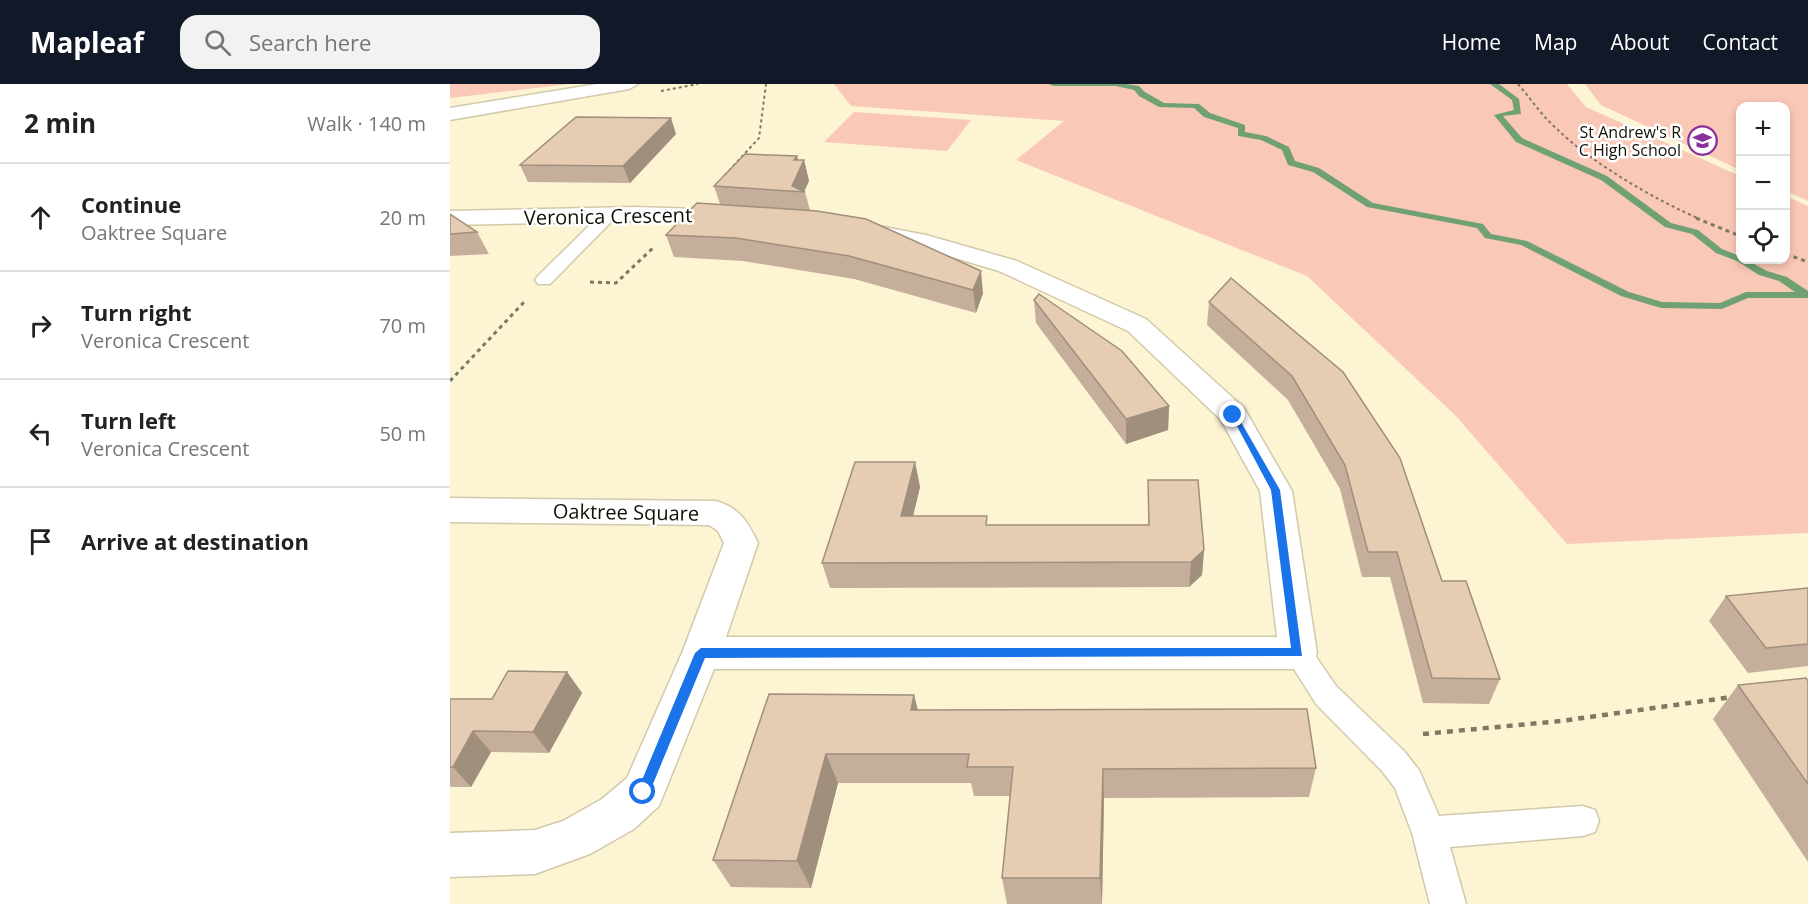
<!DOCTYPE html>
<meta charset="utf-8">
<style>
body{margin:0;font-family:"Open Sans",sans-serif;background:#f2f2f2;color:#222}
.controls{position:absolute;right:18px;top:18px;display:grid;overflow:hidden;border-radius:12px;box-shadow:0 3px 9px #0003}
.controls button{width:54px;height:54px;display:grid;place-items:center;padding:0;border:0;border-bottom:2px solid #e0e0e0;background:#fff;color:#222;font:30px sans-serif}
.stop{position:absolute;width:18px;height:18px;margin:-14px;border:4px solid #1a73e8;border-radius:50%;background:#fff}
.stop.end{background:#1a73e8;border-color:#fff;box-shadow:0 2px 6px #0008}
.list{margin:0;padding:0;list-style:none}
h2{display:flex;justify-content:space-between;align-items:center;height:78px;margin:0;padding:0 24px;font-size:26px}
h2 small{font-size:20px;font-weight:400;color:#767676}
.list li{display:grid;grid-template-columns:39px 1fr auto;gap:18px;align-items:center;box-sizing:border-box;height:108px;padding:0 24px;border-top:2px solid #e0e0e0}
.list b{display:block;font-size:22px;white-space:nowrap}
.list p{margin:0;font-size:20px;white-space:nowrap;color:#767676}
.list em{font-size:20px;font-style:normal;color:#767676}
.icon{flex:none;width:33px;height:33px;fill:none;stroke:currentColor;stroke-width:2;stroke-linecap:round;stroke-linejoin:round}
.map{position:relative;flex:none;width:1358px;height:820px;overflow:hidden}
header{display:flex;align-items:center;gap:36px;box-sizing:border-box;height:84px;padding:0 30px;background:#111827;color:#fff}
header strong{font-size:28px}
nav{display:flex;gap:33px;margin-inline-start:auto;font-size:21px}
.search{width:420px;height:54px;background:#f2f2f2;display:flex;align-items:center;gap:15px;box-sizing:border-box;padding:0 21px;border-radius:18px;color:#767676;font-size:22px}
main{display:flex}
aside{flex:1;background:#fff}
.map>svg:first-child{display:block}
</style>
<header>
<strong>Mapleaf</strong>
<div class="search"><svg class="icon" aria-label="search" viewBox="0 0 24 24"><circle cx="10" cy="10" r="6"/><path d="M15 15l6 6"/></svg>Search here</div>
<nav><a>Home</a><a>Map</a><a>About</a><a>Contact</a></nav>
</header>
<main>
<aside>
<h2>2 min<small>Walk · 140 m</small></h2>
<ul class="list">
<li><svg class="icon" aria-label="ahead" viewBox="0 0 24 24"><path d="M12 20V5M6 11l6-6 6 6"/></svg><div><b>Continue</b><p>Oaktree Square</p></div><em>20 m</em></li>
<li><svg class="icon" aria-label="right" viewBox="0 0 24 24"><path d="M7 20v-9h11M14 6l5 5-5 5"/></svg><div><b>Turn right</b><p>Veronica Crescent</p></div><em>70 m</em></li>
<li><svg class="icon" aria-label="left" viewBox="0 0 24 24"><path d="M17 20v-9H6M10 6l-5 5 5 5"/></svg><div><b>Turn left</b><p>Veronica Crescent</p></div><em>50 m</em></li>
<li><svg class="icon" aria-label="arrive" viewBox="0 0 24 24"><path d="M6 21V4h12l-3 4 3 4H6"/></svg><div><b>Arrive at destination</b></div></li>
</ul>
</aside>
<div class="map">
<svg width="1358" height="820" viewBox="0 0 1358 820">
<rect width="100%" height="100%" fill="#fdf4d4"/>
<g fill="#fac8b6">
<path d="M 0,0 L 120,0 L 0,14 Z"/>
<path d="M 384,0 L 1117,0 L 1136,23 L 1290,92 L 1290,176 L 1336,176 L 1336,112 L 1358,122 L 1358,449 L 1117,460 L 1006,332 L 857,192 L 566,76 L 614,37 L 401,22 Z"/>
<path d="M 1135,0 L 1358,0 L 1358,117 L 1336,107 L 1336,22 L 1290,22 L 1290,86 L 1151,21 Z"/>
<path d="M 404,28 L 521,36 L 497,67 L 374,58 Z"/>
</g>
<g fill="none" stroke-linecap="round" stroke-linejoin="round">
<path fill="#6fa174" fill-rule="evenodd" d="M 599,0 L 677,0 L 689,2 L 695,8 L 714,19 L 749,20 L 760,29 L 795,41 L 795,48 L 816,52 L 839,63 L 845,77 L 869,84 L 923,119 L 1033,140 L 1041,150 L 1077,157 L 1179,208 L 1212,218 L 1270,219 L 1296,208 L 1345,208 L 1329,197 L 1309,191 L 1287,177 L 1266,169 L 1242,150 L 1215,143 L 1151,96 L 1066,58 L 1044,31 L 1064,26 L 1062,16 L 1040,0 L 1049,0 L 1069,15 L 1071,30 L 1053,32 L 1072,54 L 1157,92 L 1221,139 L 1248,146 L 1272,165 L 1290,172 L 1290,176 L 1297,176 L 1317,187 L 1337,193 L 1358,207 L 1358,214 L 1298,214 L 1272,225 L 1211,224 L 1171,212 L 1071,161 L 1035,154 L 1027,144 L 917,123 L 863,88 L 838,81 L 832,66 L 811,56 L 788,52 L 788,44 L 754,33 L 744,24 L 709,23 L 689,12 L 684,6 L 666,2 L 603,2 Z"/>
<defs>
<g id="lane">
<path d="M 159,126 L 167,131 L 165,134 L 100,200 L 88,200 L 85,196 L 88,192 L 153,128 Z"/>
<path d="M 848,558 L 858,561 L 886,602 L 954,667 L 969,686 L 989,732 L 1133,722 L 1145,726 L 1149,737 L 1145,748 L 1133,752 L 1000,763 L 1016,820 L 980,820 L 962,749 L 945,704 L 932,687 L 866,620 L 834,569 L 838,561 Z"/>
</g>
<g id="street">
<path d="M 185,123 L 280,126 L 288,128 L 291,133 L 288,138 L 280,140 L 185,137 L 0,141 L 0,127 Z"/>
<path d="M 418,140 L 476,151 L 567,177 L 696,235 L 794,324 L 842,407 L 867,569 L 862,580 L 848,585 L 264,585 L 209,722 L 184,745 L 140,770 L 85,790 L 0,793 L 0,749 L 85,746 L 113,737 L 152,715 L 177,694 L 232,569 L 274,459 L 268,447 L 259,441 L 0,438 L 0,414 L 266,417 C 290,424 298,438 308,459 L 276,553 L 827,553 L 810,407 L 771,336 L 678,247 L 549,187 L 472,164 L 410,152 L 406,147 L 410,142 Z"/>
</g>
<path id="secondary" d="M 147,0 L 188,0 L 179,5 L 0,36 L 0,24 Z"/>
</defs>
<use href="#lane" stroke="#d2c9aa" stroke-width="3"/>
<use href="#street" stroke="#d2c9aa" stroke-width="3"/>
<use href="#secondary" stroke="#d2c9aa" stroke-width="3"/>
<g stroke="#7e7864" stroke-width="2" stroke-dasharray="3 3" stroke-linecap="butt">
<path d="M 1068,0 C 1081,15 1092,32 1107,45 C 1140,78 1207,117 1250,135"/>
<path d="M 211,7 L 248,0"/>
<path d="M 275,91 L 309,54 L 316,0"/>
</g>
<g stroke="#7e7864" stroke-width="3" stroke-dasharray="4 4" stroke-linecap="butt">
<path d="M 1246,134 L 1290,152"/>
<path d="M 1336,170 L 1358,178"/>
<path d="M 140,198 L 166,199 L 205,162"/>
<path d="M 0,297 L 75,217"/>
</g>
<path stroke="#7e7864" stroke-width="4.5" stroke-dasharray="6 6" stroke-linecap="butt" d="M 973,650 L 1111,637 L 1282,613"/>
<use href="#lane" fill="#fff" fill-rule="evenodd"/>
<use href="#street" fill="#fff" fill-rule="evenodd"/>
<use href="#secondary" fill="#fff" fill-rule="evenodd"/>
</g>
<g fill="#c5af9a">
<path d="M 226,50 L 180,99 L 78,98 L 70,81 Z"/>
<path d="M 347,72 L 348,76 L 354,76 L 359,97 L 354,107 L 355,108 L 360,126 L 533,209 L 526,229 L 404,195 L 293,177 L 224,173 L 216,151 L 270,120 L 264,102 Z"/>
<path d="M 0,130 L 27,148 L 39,170 L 0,172 Z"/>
<path d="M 781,194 L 992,497 L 1050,595 L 1039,620 L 973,619 L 940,493 L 912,493 L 890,405 L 838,316 L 757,241 L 759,218 Z"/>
<path d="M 584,216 L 719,322 L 718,346 L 676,360 L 586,239 Z"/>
<path d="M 465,378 L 470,403 L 463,432 L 538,441 L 698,441 L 698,396 L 754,466 L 752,491 L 739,503 L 380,504 L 372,479 Z"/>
<path d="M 1358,504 L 1358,582 L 1298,589 L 1259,537 L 1276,512 Z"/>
<path d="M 117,588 L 132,609 L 99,669 L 41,668 L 21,703 L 0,703 L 0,615 L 42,615 Z"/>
<path d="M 1358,597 L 1358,778 L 1263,635 L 1288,601 Z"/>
<path d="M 319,610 L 468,626 L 866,684 L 859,713 L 654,714 L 652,820 L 557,820 L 552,794 L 560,712 L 524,712 L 521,699 L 388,699 L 361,804 L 281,803 L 263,776 Z"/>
</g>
<g fill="#a08f7d">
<path d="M 221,34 L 226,50 L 180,99 L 173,82 Z"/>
<path d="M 347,72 L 350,85 L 354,76 L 359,97 L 354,108 L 342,102 L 344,76 Z"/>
<path d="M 531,187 L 533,209 L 526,229 L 523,206 Z"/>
<path d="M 719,322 L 718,346 L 676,360 L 676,335 Z"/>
<path d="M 465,378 L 470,403 L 457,457 L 451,432 Z"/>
<path d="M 754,466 L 752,491 L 739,503 L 741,478 Z"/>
<path d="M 117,588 L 132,609 L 99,669 L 83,648 Z"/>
<path d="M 464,611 L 472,641 L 461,626 Z"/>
<path d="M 23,647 L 41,668 L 21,703 L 3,683 Z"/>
<path d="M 376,670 L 388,699 L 361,804 L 347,777 Z"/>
<path d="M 653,685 L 654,714 L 652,820 L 650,794 Z"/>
</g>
<g fill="#e5ccb3" stroke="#a08f7d" stroke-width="1.5">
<path d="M 126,33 L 221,34 L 173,82 L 70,81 Z"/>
<path d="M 295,70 L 347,72 L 344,76 L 354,76 L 342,102 L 355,108 L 264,102 Z"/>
<path d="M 247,119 L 367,127 L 416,135 L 531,187 L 523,206 L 399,172 L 286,154 L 216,151 Z"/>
<path d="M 0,130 L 27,148 L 0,150 Z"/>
<path d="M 781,194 L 893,288 L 950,374 L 992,497 L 1016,497 L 1050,595 L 982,594 L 947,468 L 918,468 L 895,381 L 842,292 L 759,218 Z"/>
<path d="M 589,210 L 672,267 L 719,322 L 676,335 L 584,216 Z"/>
<path d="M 405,378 L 465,378 L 451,432 L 537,432 L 536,441 L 699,441 L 698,396 L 748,396 L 754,466 L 741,478 L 372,479 Z"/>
<path d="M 1358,504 L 1358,560 L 1316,564 L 1276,512 Z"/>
<path d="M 58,587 L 117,588 L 83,648 L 23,647 L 3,683 L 0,683 L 0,615 L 42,615 Z"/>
<path d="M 1356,594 L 1358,597 L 1358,700 L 1288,601 Z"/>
<path d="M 319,610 L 464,611 L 461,626 L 857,625 L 866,684 L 653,685 L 650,794 L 552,794 L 563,683 L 517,683 L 519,670 L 376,670 L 347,777 L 263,776 Z"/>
</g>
<path fill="#1a73e8" d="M 780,329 L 787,331 L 830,406 L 852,572 L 255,574 L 198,712 L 189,712 L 187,708 L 245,569 L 251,564 L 841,564 L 821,406 Z"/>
<defs>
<symbol id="school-ring" viewBox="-11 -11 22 22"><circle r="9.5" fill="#fff" stroke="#88309c" stroke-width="1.5"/><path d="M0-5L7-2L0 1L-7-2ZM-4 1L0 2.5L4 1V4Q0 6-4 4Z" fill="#88309c"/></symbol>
</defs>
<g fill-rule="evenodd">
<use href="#school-ring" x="1236" y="40" width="33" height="33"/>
</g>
<g text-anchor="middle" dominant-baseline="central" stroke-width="5" stroke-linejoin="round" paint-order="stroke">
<g font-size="16" fill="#120f05" stroke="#fff" text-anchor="end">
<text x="1231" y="48">St Andrew's R<tspan x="1231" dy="18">C High School</tspan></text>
</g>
<g font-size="20" fill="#120f05" stroke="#fff">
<text transform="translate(158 132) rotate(-1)">Veronica Crescent</text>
<text transform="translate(176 428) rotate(1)">Oaktree Square</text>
</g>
</g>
</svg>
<div class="controls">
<button>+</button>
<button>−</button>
<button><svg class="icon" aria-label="locate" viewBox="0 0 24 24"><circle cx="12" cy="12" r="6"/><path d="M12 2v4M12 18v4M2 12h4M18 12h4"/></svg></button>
</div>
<div class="stop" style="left:193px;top:708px"></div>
<div class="stop end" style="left:783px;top:331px"></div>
</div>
</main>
